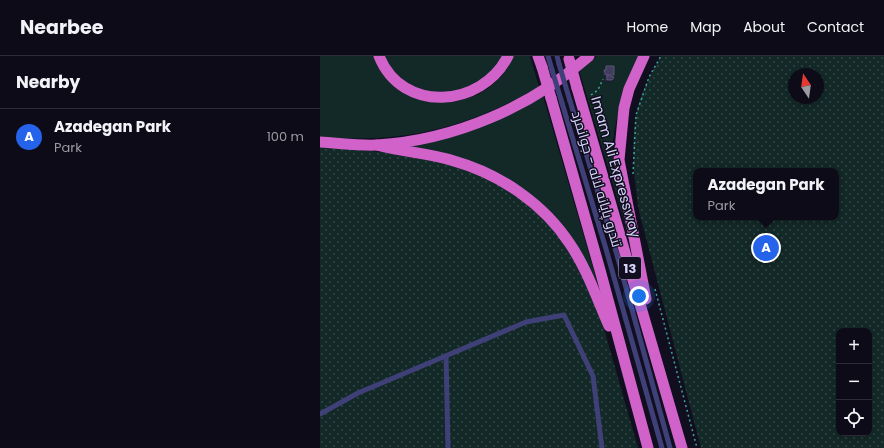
<!DOCTYPE html>
<meta charset="utf-8">
<style>
body{margin:0;font-family:Poppins,Cairo,sans-serif;background:#161420;color:#f1f3f6}
.controls{position:absolute;right:12px;bottom:12px;display:grid;overflow:hidden;border-radius:8px;box-shadow:0 2px 6px #0003}
.controls button{width:36px;height:36px;display:grid;place-items:center;padding:0;border:0;border-bottom:1px solid #2d2b36;background:#0d0b17;color:#f1f3f6;font:20px sans-serif}
.compass{position:absolute;left:468px;top:12px;width:36px;height:36px;border-radius:50%;background:#0d0b17;box-shadow:0 2px 6px #0003;rotate:347deg}
.you{position:absolute;left:319px;top:240px;width:14px;height:14px;margin:-10px;border:3px solid #fff;border-radius:50%;background:#1a73e8;box-shadow:0 0 0 6px #1a73e833}
.badge{display:grid;place-items:center;width:26px;height:26px;border-radius:50%;background:#2563eb;color:#fff;font-size:13px;font-weight:700}
.pin{position:absolute;translate:-50% -50%;border:2px solid #fff;box-shadow:0 1px 4px #0006}
.popup{position:absolute;left:373px;top:112px;width:146px;height:52px;box-sizing:border-box;display:grid;place-content:center;border-radius:8px;background:#0d0b17;filter:drop-shadow(0 1px 3px #0005);font-size:13px;white-space:nowrap;color:#9a9ba1}
.popup b{font-size:15px;color:#f1f3f6}
.popup::after{content:'';position:absolute;left:50%;top:100%;margin-left:-8px;border:8px solid transparent;border-top-color:#0d0b17}
.list{margin:0;padding:0;list-style:none}
h2{display:flex;justify-content:space-between;align-items:center;height:52px;margin:0;padding:0 16px;font-size:17px}
h2 small{font-size:13px;font-weight:400;color:#9a9ba1}
.list li{display:grid;grid-template-columns:26px 1fr auto;gap:12px;align-items:center;box-sizing:border-box;height:56px;padding:0 16px;border-top:1px solid #2d2b36}
.list b{display:block;font-size:15px;white-space:nowrap}
.list p{margin:0;font-size:13px;white-space:nowrap;color:#9a9ba1}
.list em{font-size:13px;font-style:normal;color:#9a9ba1}
.icon{flex:none;width:22px;height:22px;fill:none;stroke:currentColor;stroke-width:2;stroke-linecap:round;stroke-linejoin:round}
.map{position:relative;flex:none;width:564px;height:392px;overflow:hidden}
header{display:flex;align-items:center;gap:24px;box-sizing:border-box;height:56px;padding:0 20px;background:#0d0b17;border-bottom:1px solid #2d2b36}
header strong{font-size:19px}
nav{display:flex;gap:22px;margin-inline-start:auto;font-size:14px}
main{display:flex}
aside{flex:1;background:#0d0b17}
.map>svg:first-child{display:block}
</style>
<header>
<strong>Nearbee</strong>
<nav><a>Home</a><a>Map</a><a>About</a><a>Contact</a></nav>
</header>
<main>
<aside>
<h2>Nearby<small></small></h2>
<ul class="list">
<li><span class="badge">A</span><div><b>Azadegan Park</b><p>Park</p></div><em>100 m</em></li>
</ul>
</aside>
<div class="map">
<svg width="564" height="392" viewBox="0 0 564 392">
<defs>
<pattern id="park-dots" width="8" height="8" patternUnits="userSpaceOnUse"><rect width="8" height="8" fill="#132927"/><path d="M2 2h.1M6 6h.1" fill="none" stroke="#354747" stroke-width="1.8" stroke-linecap="round"/></pattern>
</defs>
<rect width="100%" height="100%" fill="#110f1f"/>
<g fill="#132927">
<path d="M 0,0 L 54,0 L 60,11 L 121,46 C 152,47 182,30 193,0 L 210,0 L 219,31 C 147,72 83,88 0,81 Z"/>
<path d="M 62,0 L 185,0 L 170,22 L 137,38 L 101,35 L 79,22 Z"/>
<path d="M 277,0 L 319,0 C 305,34 290,70 293,107 C 295,133 304,159 310,185 L 259,14 Z"/>
<path d="M 223,40 L 278,229 L 285,257 L 92,93 L 90,90 Z"/>
</g>
<g fill="url(#park-dots)" fill-rule="evenodd">
<path d="M 341,0 L 564,0 L 564,392 L 381,392 L 319,155 C 314,125 311,90 316,60 C 319,39 331,18 341,0 ZM 474,18 L 498,18 L 498,42 L 474,42 ZM 376,115 L 516,115 L 516,161 L 376,161 ZM 519,275 L 549,275 L 549,377 L 519,377 Z"/>
<path d="M 0,90 L 101,100 L 160,117 L 212,150 L 245,185 L 278,252 L 318,392 L 0,392 Z"/>
</g>
<g fill="none" stroke-linecap="round" stroke-linejoin="round">
<g stroke="#3ca59a" stroke-width="1.5" stroke-dasharray="2 3" stroke-linecap="butt">
<path d="M 271,39 L 278,34 L 283,23"/>
<path d="M 313,118 L 316,59 L 329,21 L 341,0"/>
<path d="M 335,233 L 377,392"/>
</g>
<g stroke="#404079" stroke-width="5">
<path d="M 228,0 L 232,14"/>
<path d="M 237,0 L 239,8"/>
<path d="M 250,45 L 297,199 L 350,392"/>
<path d="M 242,47 L 286,193 L 342,392"/>
<path d="M 126,300 L 128,392"/>
<path d="M 0,358 L 38,337 L 206,266 L 244,259 L 273,320 L 282,392"/>
</g>
<g stroke="#d062ca" stroke-width="11">
<path d="M 59,0 C 82,58 162,52 188,0"/>
<path d="M 218,0 L 222,11"/>
<path d="M 324,0 L 309,33 L 304,52 L 299,104 L 326,243"/>
<path d="M 257,32 L 362,392"/>
<path d="M 231,42 L 280,214 L 328,392"/>
<path d="M 0,86 C 19,87 39,90 57,89 C 135,84 211,51 269,0"/>
<path d="M 57,89 C 82,96 109,97 134,105 C 180,118 224,148 250,188 C 267,213 277,243 289,270"/>
</g>
<g stroke="#404079" stroke-width="5">
<path d="M 239,8 L 250,45"/>
<path d="M 232,14 L 242,47"/>
</g>
<g stroke="#d062ca" stroke-width="11">
<path d="M 249,3 L 257,32"/>
<path d="M 222,11 L 231,42"/>
</g>
</g>
<path fill="#302b4b" d="M 286,10 L 293,20 L 290,20 L 292,24 L 291,26 L 285,26 L 286,20 L 284,20 L 283,16 L 284,14 L 285,14 L 285,12 Z"/>
<g fill="#1c1832">
<path d="M 286,19 L 294,19 L 293,20 L 284,20 Z"/>
<path d="M 287,24 L 292,24 L 291,26 L 285,26 Z"/>
</g>
<g fill="#413d5e" stroke="#595476">
<path d="M 286,10 L 294,10 L 294,19 L 286,19 L 284,14 L 286,14 Z"/>
<path d="M 287,19 L 294,21 L 292,24 L 287,24 Z"/>
</g>
<g text-anchor="middle" dominant-baseline="central" stroke-width="3" stroke-linejoin="round" paint-order="stroke">
<rect fill="#110f1f" stroke="#9b98b8" stroke-width="1" x="299" y="201" width="22" height="22" rx="3"/>
<g font-size="13" font-weight="bold" fill="#d6d3fa">
<text x="310" y="212">13</text>
</g>
<g font-size="14" fill="#d6d3fa" stroke="#110f1f">
<text transform="translate(296 111) rotate(74)">Imam Ali Expressway</text>
<text transform="translate(277 123) rotate(73)">تندرو پایانه لاله - جوانمرد</text>
</g>
</g>
</svg>
<div class="controls">
<button>+</button>
<button>−</button>
<button><svg class="icon" aria-label="locate" viewBox="0 0 24 24"><circle cx="12" cy="12" r="6"/><path d="M12 2v4M12 18v4M2 12h4M18 12h4"/></svg></button>
</div>
<svg class="compass" viewBox="-18 -18 36 36"><path d="M0-13l5 13h-10z" fill="#e53935"/><path d="M0 13l5-13h-10z" fill="#9a9ba1"/></svg>
<div class="you"></div>
<div class="pin badge" style="left:446px;top:192px">A</div>
<div class="popup"><b>Azadegan Park</b>Park</div>
</div>
</main>
